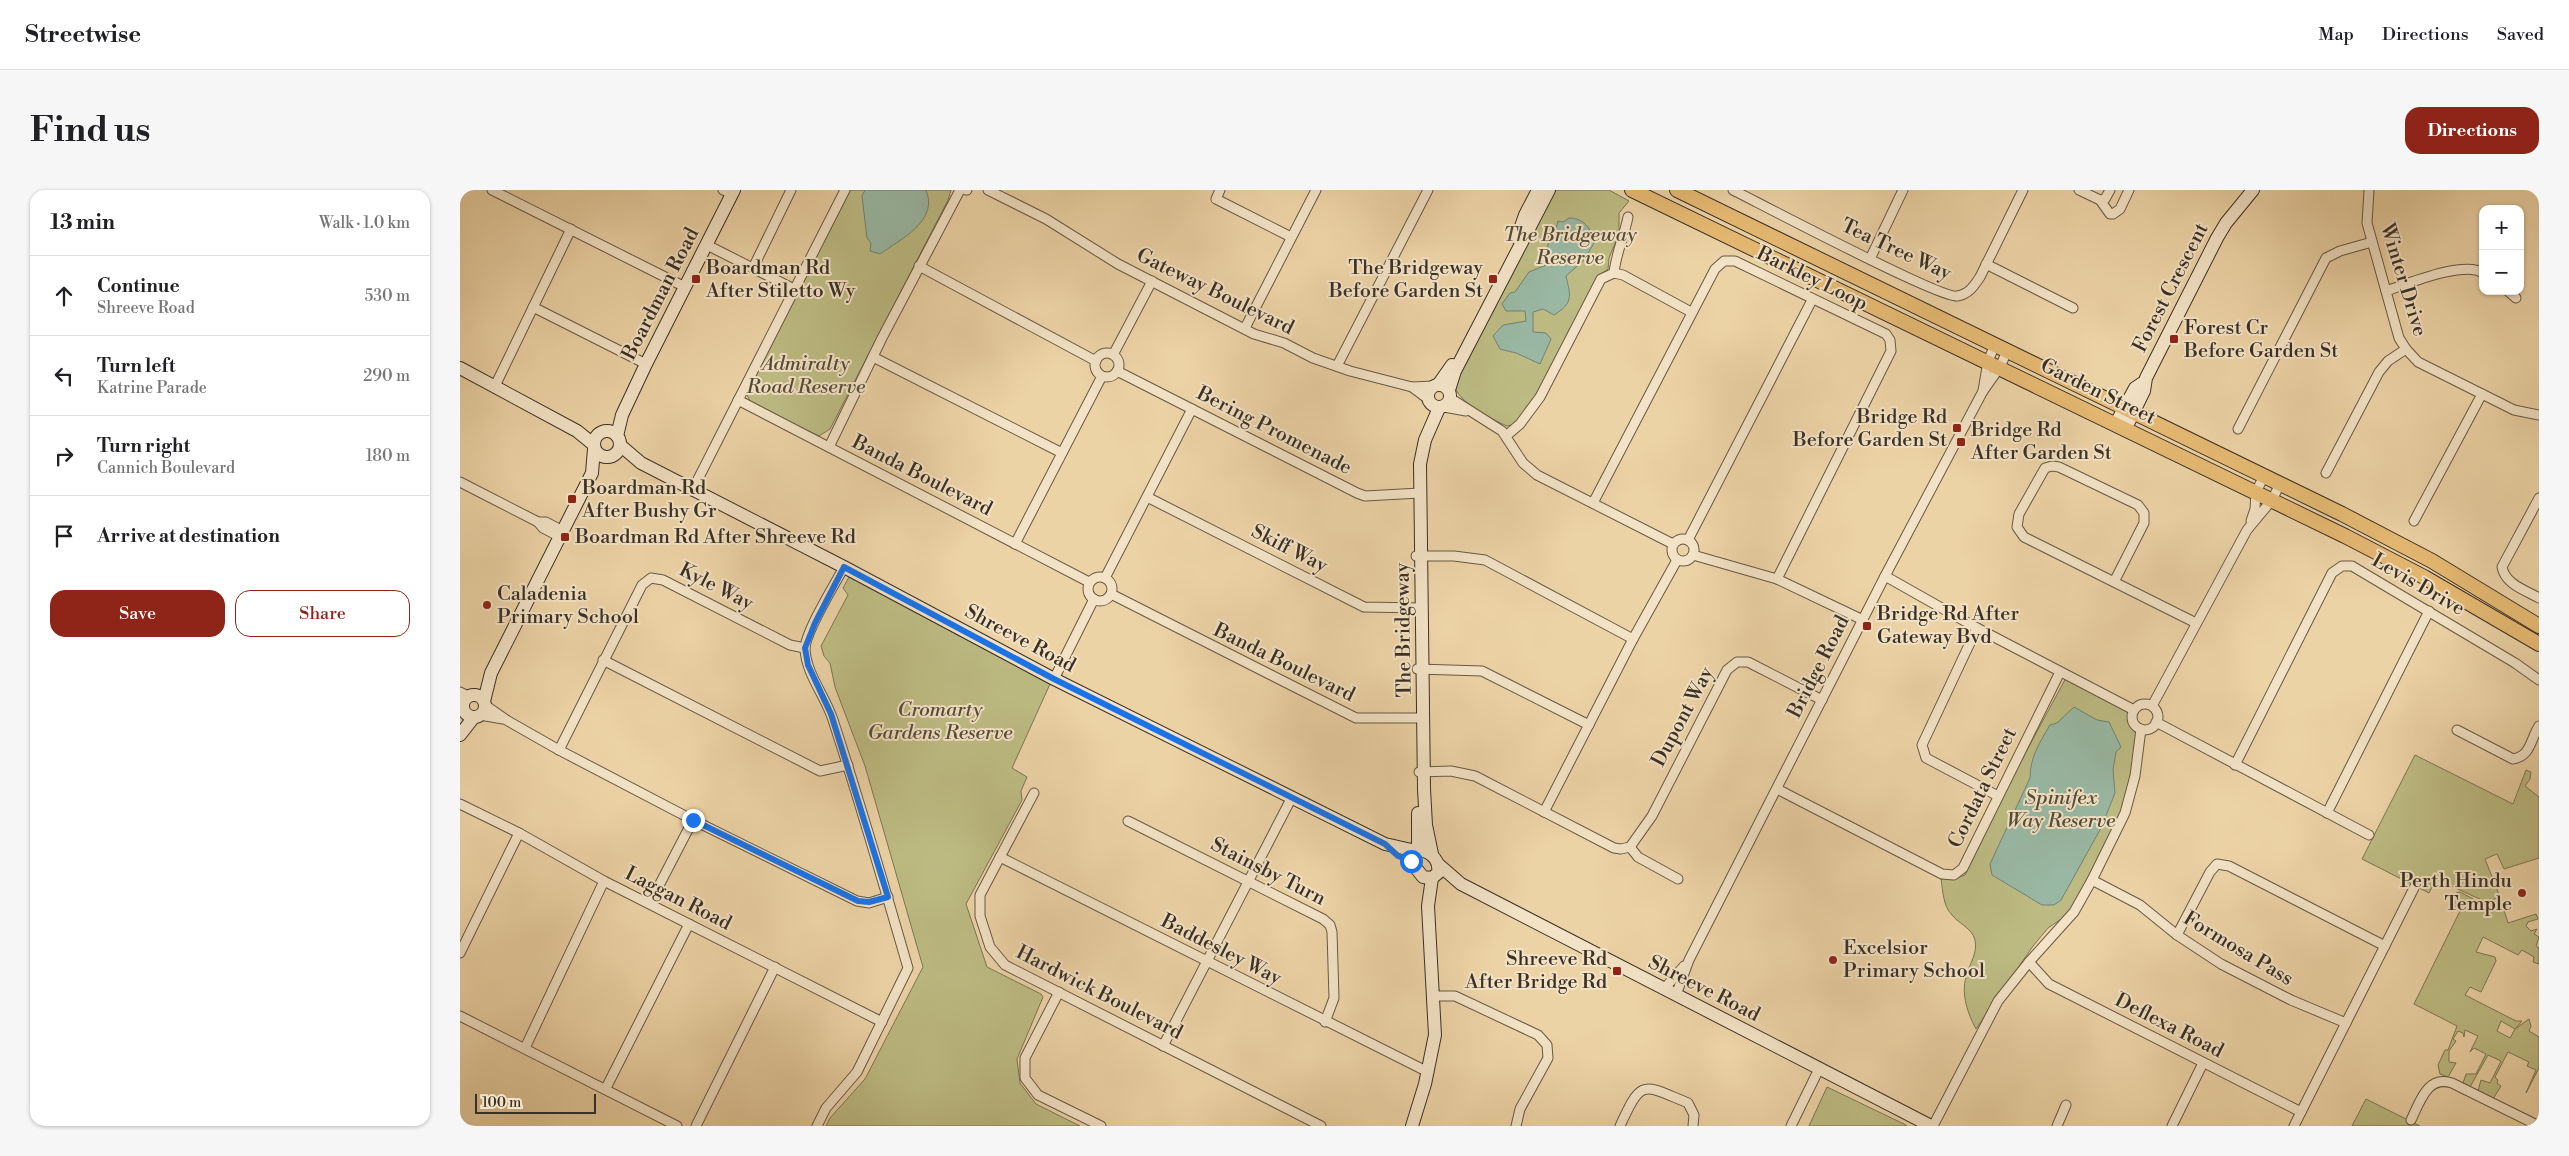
<!DOCTYPE html>
<meta charset="utf-8">
<style>
body{margin:0;font-family:"Libre Bodoni",serif;background:#f6f6f6;color:#202124}
.controls{position:absolute;right:15px;top:15px;display:grid;overflow:hidden;border-radius:10px;box-shadow:0 1px 4px #0004}
.controls button{width:45px;height:45px;display:grid;place-items:center;padding:0;border:0;border-bottom:1px solid #e0e0e0;background:#fff;color:#202124;font:25px sans-serif}
.scale{position:absolute;left:15px;bottom:12px;width:121px;box-sizing:border-box;padding-left:5px;border:2px solid #393026;border-top:0;font-size:14px;line-height:18px;white-space:nowrap;color:#393026;-webkit-text-stroke:4px #f3e2c5;paint-order:stroke}
.stop{position:absolute;width:15px;height:15px;margin:-11px;border:4px solid #1a73e8;border-radius:50%;background:#fff}
.stop.end{background:#1a73e8;border-color:#fff;box-shadow:0 1px 5px #0008}
.list{margin:0;padding:0;list-style:none}
h2{display:flex;justify-content:space-between;align-items:center;height:65px;margin:0;padding:0 20px;font-size:21px}
h2 small{font-size:16px;font-weight:400;color:#757577}
.list li{display:grid;grid-template-columns:32px 1fr auto;gap:15px;align-items:center;box-sizing:border-box;height:80px;padding:0 20px;border-top:1px solid #e0e0e0}
.list b{display:block;font-size:19px;white-space:nowrap}
.list p{margin:0;font-size:16px;white-space:nowrap;color:#757577}
.list em{font-size:16px;font-style:normal;color:#757577}
.actions{display:flex;gap:10px;padding:15px 20px}
.actions a{flex:1;padding:11px 0;border:1px solid #8f2418;border-radius:15px;text-align:center;font-size:18px;color:#8f2418}
.actions .main{background:#8f2418;color:#fff}
.icon{flex:none;width:28px;height:28px;fill:none;stroke:currentColor;stroke-width:2;stroke-linecap:round;stroke-linejoin:round}
.map{position:relative;flex:none;width:2079px;height:936px;overflow:hidden;border-radius:15px}
header{display:flex;align-items:center;gap:30px;box-sizing:border-box;height:70px;padding:0 25px;background:#fff;border-bottom:1px solid #e0e0e0}
header strong{font-size:24px}
nav{display:flex;gap:28px;margin-inline-start:auto;font-size:18px}
.intro{display:flex;align-items:center;justify-content:space-between;box-sizing:border-box;height:120px;padding:0 30px}
h1{margin:0;font-size:35px}
.button{padding:12px 22px;border-radius:15px;background:#8f2418;color:#fff;font-size:18px;font-weight:700}
main{display:flex;gap:30px;padding:0 30px}
aside{flex:1;background:#fff;border-radius:15px;box-shadow:0 1px 4px #0004}
.map>svg:first-child{display:block}
</style>
<header>
<strong>Streetwise</strong>
<nav><a>Map</a><a>Directions</a><a>Saved</a></nav>
</header>
<div class="intro"><h1>Find us</h1><a class="button">Directions</a></div>
<main>
<aside>
<h2>13 min<small>Walk · 1.0 km</small></h2>
<ul class="list">
<li><svg class="icon" aria-label="ahead" viewBox="0 0 24 24"><path d="M12 20V5M6 11l6-6 6 6"/></svg><div><b>Continue</b><p>Shreeve Road</p></div><em>530 m</em></li>
<li><svg class="icon" aria-label="left" viewBox="0 0 24 24"><path d="M17 20v-9H6M10 6l-5 5 5 5"/></svg><div><b>Turn left</b><p>Katrine Parade</p></div><em>290 m</em></li>
<li><svg class="icon" aria-label="right" viewBox="0 0 24 24"><path d="M7 20v-9h11M14 6l5 5-5 5"/></svg><div><b>Turn right</b><p>Cannich Boulevard</p></div><em>180 m</em></li>
<li><svg class="icon" aria-label="arrive" viewBox="0 0 24 24"><path d="M6 21V4h12l-3 4 3 4H6"/></svg><div><b>Arrive at destination</b></div></li>
</ul>
<div class="actions"><a class="main">Save</a><a>Share</a></div>
</aside>
<div class="map">
<svg width="2079" height="936" viewBox="0 0 2079 936">
<rect width="100%" height="100%" fill="#ecd3a6"/>
<filter id="stains"><feTurbulence type="fractalNoise" baseFrequency=".004" numOctaves="4"/><feColorMatrix values="0 0 0 0 .2 0 0 0 0 .09 0 0 0 0 .02 0 0 0 .5 -.17"/></filter>
<radialGradient id="worn" r=".72"><stop offset=".6" stop-color="#630" stop-opacity="0"/><stop offset="1" stop-color="#630" stop-opacity=".3"/></radialGradient>
<g fill="#bdbb83" stroke="#7b7654">
<path d="M 389,0 L 491,0 L 488,10 L 370,239 L 359,246 L 291,213 L 286,203 Z"/>
<path d="M 1092,0 L 1149,0 L 1169,11 L 1159,23 L 1159,44 L 1149,68 L 1148,79 L 1138,86 L 1077,203 L 1060,229 L 1053,235 L 1047,236 C 1031,229 997,212 994,194 Z"/>
<path d="M 389,387 L 590,494 L 552,578 L 567,587 L 561,601 L 562,610 L 506,714 L 527,777 L 581,804 L 583,807 L 557,869 L 560,893 L 576,914 L 620,936 L 366,936 L 370,928 L 405,889 L 463,777 L 405,576 L 375,497 L 370,473 L 364,466 L 361,456 L 388,405 L 383,398 Z"/>
<path d="M 1607,486 L 1665,517 L 1678,549 L 1663,622 L 1610,723 L 1588,738 L 1573,756 L 1516,839 C 1508,824 1501,805 1506,787 C 1509,774 1518,764 1515,750 C 1512,738 1499,734 1492,725 C 1483,716 1483,701 1481,689 L 1497,688 L 1505,685 L 1554,584 Z"/>
<path d="M 1955,565 L 2053,614 L 2066,580 L 2071,582 L 2070,589 L 2065,596 L 2079,607 L 2079,668 L 2044,679 L 2037,664 L 2025,669 L 2040,707 L 2026,712 L 1976,689 L 1969,703 L 1902,669 Z"/>
<path d="M 2000,702 L 2026,716 L 2041,710 L 2048,733 L 2076,724 L 2078,729 L 2068,732 L 2066,736 L 2071,741 L 2077,739 L 2074,744 L 2079,747 L 2076,756 L 2079,758 L 2079,774 L 2073,772 L 2074,767 L 2062,760 L 2058,765 L 2023,747 L 2016,762 L 2035,767 L 2036,771 L 2021,802 L 2010,797 L 2005,805 L 2056,831 L 2062,831 L 2055,839 L 2041,831 L 2037,841 L 2050,848 L 2055,839 L 2069,829 L 2071,836 L 2069,841 L 2079,847 L 2079,878 L 2066,903 L 2076,880 L 2067,876 L 2069,872 L 2048,862 L 2035,887 L 2038,890 L 2037,893 L 2041,896 L 2033,909 L 2018,901 L 2021,890 L 2030,893 L 2041,871 L 2028,865 L 2010,897 L 2003,893 L 2006,884 L 2016,884 L 2026,864 L 2014,858 L 2010,862 L 2018,846 L 2005,840 L 2004,847 L 2003,843 L 1998,841 L 1993,849 L 1996,851 L 1989,861 L 1989,872 L 1996,873 L 1988,887 L 1980,884 L 1978,875 L 1985,860 L 1988,860 L 1997,836 L 1954,814 L 2001,719 L 1991,714 L 1996,703 Z"/>
<path d="M 1367,897 L 1444,934 L 1447,936 L 1349,936 Z"/>
<path d="M 1906,909 L 1960,936 L 1892,936 Z"/>
</g>
<g fill="#99b8a4" stroke="#738272">
<path d="M 405,0 L 466,0 C 479,31 441,49 420,64 L 410,61 L 411,53 L 407,48 L 402,6 Z"/>
<path d="M 1109,28 C 1124,28 1132,39 1134,53 L 1124,70 L 1106,86 C 1111,107 1113,113 1094,125 L 1083,119 L 1073,122 L 1073,142 L 1086,143 L 1091,149 L 1080,174 L 1056,163 L 1040,159 L 1033,146 L 1043,135 L 1066,131 L 1065,121 L 1046,121 L 1042,114 L 1050,103 L 1055,102 L 1069,82 L 1086,75 L 1089,44 L 1092,39 L 1096,38 L 1098,31 L 1103,32 Z"/>
<path d="M 1614,517 L 1637,530 L 1649,532 L 1661,557 L 1656,562 L 1653,580 L 1655,603 L 1641,638 L 1601,710 L 1594,715 L 1582,715 L 1532,685 L 1530,674 L 1570,588 C 1570,567 1580,552 1590,535 L 1597,533 Z"/>
</g>
<g fill="none" stroke-linecap="round" stroke-linejoin="round">
<defs>
<g id="street">
<path d="M 32,0 L 225,97"/>
<path d="M 263,0 L 272,4"/>
<path d="M 506,0 L 507,0"/>
<path d="M 528,0 L 586,29 L 658,74 L 794,144 L 824,153 L 853,168 L 890,181 L 952,197 L 974,196"/>
<path d="M 760,0 L 756,9 L 831,47"/>
<path d="M 1273,0 C 1301,14 1481,109 1497,106 C 1509,104 1514,96 1520,87 L 1563,0"/>
<path d="M 1619,0 L 1640,10 L 1650,24 L 1653,24 L 1660,19 L 1669,0"/>
<path d="M 1909,0 L 1907,33 L 1939,148 L 1946,159 L 1958,172 L 2054,220 L 2079,225"/>
<path d="M 1640,10 L 1645,9 L 1650,0"/>
<path d="M 247,55 L 334,99"/>
<path d="M 1410,69 L 1443,0"/>
<path d="M 1526,74 L 1613,118"/>
<path d="M 459,76 L 636,171"/>
<path d="M 293,78 L 331,0"/>
<path d="M 1154,83 C 1156,63 1164,47 1168,27"/>
<path d="M 1926,101 C 1947,94 2005,70 2023,83"/>
<path d="M 2048,101 L 2056,108"/>
<path d="M 73,117 L 186,174"/>
<path d="M 785,138 L 856,0"/>
<circle cx="647" cy="175" r="12"/>
<path d="M 653,165 L 692,91"/>
<path d="M 413,167 L 602,263"/>
<path d="M 877,176 L 968,0"/>
<path d="M 657,181 L 897,303 L 905,306 L 960,303"/>
<path d="M 35,196 L 111,39"/>
<path d="M 952,197 L 968,209"/>
<path d="M 1523,201 L 1528,171 L 1535,155"/>
<path d="M 990,208 L 1042,241 L 1063,273 L 1077,285 L 1213,354"/>
<path d="M 278,210 L 629,392"/>
<path d="M 984,217 L 1006,221"/>
<path d="M 1778,239 L 1866,68 L 1880,61 L 1912,52"/>
<path d="M 1046,246 L 1060,234 L 1080,207 L 1141,89 L 1154,83 L 1163,85 L 1231,122"/>
<path d="M 369,257 L 422,148 L 500,0"/>
<path d="M 1866,283 L 1919,182 L 1928,171 L 1946,159"/>
<path d="M 0,292 L 78,332 L 86,332 L 103,341"/>
<path d="M 232,301 L 385,0"/>
<path d="M 687,307 L 904,417 L 962,418"/>
<path d="M 2079,308 L 2042,377 C 2045,394 2065,400 2079,408"/>
<path d="M 1133,313 L 1255,79 L 1264,71 L 1275,71 L 1426,144 L 1430,150 L 1431,161 L 1317,389"/>
<path d="M 1791,331 L 1795,319 L 1796,302 L 1804,286"/>
<path d="M 1954,331 L 2022,204"/>
<path d="M 78,332 L 83,338 L 100,347"/>
<circle cx="1223" cy="360" r="11"/>
<path d="M 1228,350 L 1352,110"/>
<path d="M 555,354 L 642,186"/>
<path d="M 1233,365 L 1317,389 L 1403,430"/>
<path d="M 956,366 L 994,366 L 1025,370 L 1173,449"/>
<path d="M 1425,386 L 1517,438 L 1674,520"/>
<circle cx="640" cy="399" r="12"/>
<path d="M 645,388 L 732,219"/>
<path d="M 1654,392 L 1684,333 L 1684,323 L 1678,315 L 1599,277 L 1592,276 L 1585,278 L 1559,324 L 1557,337 L 1564,347 L 1736,433"/>
<path d="M 651,404 L 896,528 L 963,528"/>
<path d="M 1517,438 L 1462,555 L 1466,568 L 1538,606"/>
<path d="M 143,470 L 360,581 L 388,575"/>
<path d="M 957,479 L 1022,481 L 1129,535"/>
<path d="M 594,489 L 634,409"/>
<path d="M 0,502 L 8,506"/>
<path d="M 0,513 L 3,519"/>
<circle cx="1685" cy="527" r="13"/>
<path d="M 25,515 L 48,531 L 99,560 L 233,630 L 397,711 L 409,713 L 428,707"/>
<path d="M 1692,516 L 1787,340 L 1812,310 L 1820,294"/>
<path d="M 20,525 L 43,529"/>
<path d="M 1696,532 L 1909,645"/>
<path d="M 1997,540 L 2053,569 C 2071,566 2070,550 2079,536"/>
<path d="M 99,560 L 182,395 L 191,388 L 203,390 L 330,455 L 345,458"/>
<path d="M 1775,575 L 1872,383 L 1882,376 L 1892,376 L 2055,473 L 2079,490"/>
<path d="M 959,582 L 991,581 L 1015,586 L 1154,658 L 1161,659 L 1170,657"/>
<path d="M 1317,599 L 1482,684 L 1494,685 L 1503,678 L 1600,482"/>
<path d="M 574,603 L 520,705 L 520,726 L 530,757 L 545,775 L 861,936"/>
<path d="M 0,614 L 59,643 L 144,691 L 422,832"/>
<path d="M 1084,622 L 1173,449 L 1217,370"/>
<path d="M 1867,623 L 1969,421"/>
<path d="M 668,631 L 863,729 L 870,735 L 872,742 L 874,808 L 865,832"/>
<path d="M 1170,657 L 1192,626 L 1267,480 L 1277,472 L 1288,472 L 1362,510"/>
<path d="M 1170,657 L 1178,667 L 1218,689"/>
<path d="M 540,667 L 968,882"/>
<path d="M 1632,690 L 1680,715 L 1717,745 L 1761,774 L 1831,810 L 1886,833"/>
<path d="M 190,713 L 233,630"/>
<path d="M 1717,745 L 1750,682 L 1757,674 L 1769,676 L 1925,756"/>
<path d="M 0,763 L 59,643"/>
<path d="M 1569,772 L 1589,794 L 1841,922"/>
<path d="M 1204,799 L 1224,776"/>
<path d="M 599,802 L 565,868 L 565,888 L 578,905 L 641,936"/>
<path d="M 1216,805 L 1229,770 L 1425,386 L 1523,201 L 1540,177 L 1547,161"/>
<path d="M 973,806 L 995,806 L 1078,845 L 1087,855 L 1088,868 L 1060,919 L 1056,936"/>
<path d="M 0,826 L 217,936"/>
<path d="M 703,856 L 831,609"/>
<path d="M 65,858 L 144,691"/>
<path d="M 146,898 L 229,734"/>
<path d="M 1951,930 C 1960,912 1967,885 1992,893 L 2079,936"/>
<path d="M 236,936 L 315,777"/>
<path d="M 357,936 L 366,918 L 397,882 L 448,778 C 424,695 400,612 373,530 C 366,507 346,484 345,459 C 345,442 375,394 384,377"/>
<path d="M 1160,936 C 1182,888 1182,894 1228,913 L 1234,925 L 1233,936"/>
<path d="M 1331,936 L 1359,879"/>
<path d="M 1473,936 L 1538,811 L 1569,772 L 1614,722 L 1632,690 L 1665,623 L 1675,586 L 1681,539"/>
<path d="M 1597,936 L 1606,915"/>
<path d="M 1712,936 L 1743,873"/>
<path d="M 1834,936 L 1954,698"/>
</g>
<g id="secondary">
<path d="M 1057,48 L 1065,25 L 1078,0"/>
<path d="M 0,178 L 117,241 L 133,254"/>
<circle cx="979" cy="206" r="11"/>
<path d="M 978,195 L 992,175"/>
<path d="M 989,200 L 995,181 L 1089,0"/>
<path d="M 1656,233 L 1675,198 L 1684,192"/>
<path d="M 1666,238 L 1684,201 L 1686,188 L 1757,48 L 1766,33 L 1793,0"/>
<circle cx="147" cy="254" r="13"/>
<path d="M 157,246 L 162,225 L 186,174 L 274,0"/>
<path d="M 160,255 L 181,273 L 384,377 L 594,489 L 925,654 L 956,661"/>
<circle cx="14" cy="516" r="11"/>
<path d="M 24,511 L 31,483 L 132,283 L 134,259"/>
<path d="M 0,545 L 14,527"/>
<path d="M 958,660 L 958,623"/>
<path d="M 961,660 C 972,663 980,671 978,683 L 972,688 L 963,687 L 951,672 L 953,663 Z"/>
<path d="M 972,664 L 966,635 L 964,599 L 960,274 L 965,250 L 979,218"/>
<path d="M 978,674 L 1001,694 L 1471,936"/>
<path d="M 952,936 L 965,894 L 975,845 L 968,716 L 972,688"/>
</g>
<g id="primary">
<path d="M 1172,0 L 1885,346 L 1964,387 L 2079,454"/>
<path d="M 1217,0 L 1882,324 L 1972,371 L 2079,436"/>
</g>
</defs>
<use href="#street" stroke="#665946" stroke-width="11"/>
<use href="#secondary" stroke="#393026" stroke-width="14"/>
<use href="#primary" stroke="#393026" stroke-width="16"/>
<use href="#street" stroke="#f3e2c5" stroke-width="9"/>
<use href="#secondary" stroke="#f3e2c5" stroke-width="12"/>
<use href="#primary" stroke="#e6ba73" stroke-width="14"/>
</g>
<g fill="none" stroke-linecap="round" stroke-linejoin="round">
<path stroke="#1a73e8" stroke-width="6" d="M 233,630 L 398,711 L 409,712 L 428,707 L 371,524 L 348,475 L 345,458 L 355,433 L 384,377 L 594,489 L 925,654 L 938,666 L 951,671"/>
</g>
<g fill="#8f2418" stroke="#f3e2c5" stroke-width="2">
<rect x="231" y="84" width="10" height="10" rx="2.5"/>
<rect x="1028" y="84" width="10" height="10" rx="2.5"/>
<rect x="1709" y="144" width="10" height="10" rx="2.5"/>
<rect x="1492" y="233" width="10" height="10" rx="2.5"/>
<rect x="1496" y="247" width="10" height="10" rx="2.5"/>
<rect x="107" y="304" width="10" height="10" rx="2.5"/>
<rect x="100" y="342" width="10" height="10" rx="2.5"/>
<circle cx="27" cy="415" r="5"/>
<rect x="1402" y="431" width="10" height="10" rx="2.5"/>
<circle cx="2062" cy="703" r="5"/>
<circle cx="1373" cy="770" r="5"/>
<rect x="1152" y="776" width="10" height="10" rx="2.5"/>
</g>
<g text-anchor="middle" dominant-baseline="central" stroke-width="4" stroke-linejoin="round" paint-order="stroke">
<g font-size="20" font-style="italic" fill="#534c39" stroke="#f3e2c5">
<text x="1110" y="45">The Bridgeway<tspan x="1110" dy="23">Reserve</tspan></text>
<text x="346" y="174">Admiralty<tspan x="346" dy="23">Road Reserve</tspan></text>
<text x="480" y="520">Cromarty<tspan x="480" dy="23">Gardens Reserve</tspan></text>
<text x="1601" y="608">Spinifex<tspan x="1601" dy="23">Way Reserve</tspan></text>
</g>
<g font-size="20" fill="#393026" stroke="#f3e2c5">
<text transform="translate(1436 60) rotate(25)">Tea Tree Way</text>
<text transform="translate(1352 89) rotate(26)">Barkley Loop</text>
<text transform="translate(1943 90) rotate(73)">Winter Drive</text>
<text transform="translate(1711 98) rotate(-63)">Forest Crescent</text>
<text transform="translate(755 102) rotate(26)">Gateway Boulevard</text>
<text transform="translate(201 104) rotate(-63)">Boardman Road</text>
<text transform="translate(1638 202) rotate(26)">Garden Street</text>
<text transform="translate(814 241) rotate(27)">Bering Promenade</text>
<text transform="translate(462 286) rotate(27)">Banda Boulevard</text>
<text transform="translate(829 359) rotate(27)">Skiff Way</text>
<text transform="translate(1958 395) rotate(30)">Levis Drive</text>
<text transform="translate(256 397) rotate(27)">Kyle Way</text>
<text transform="translate(944 440) rotate(-91)">The Bridgeway</text>
<text transform="translate(560 449) rotate(28)">Shreeve Road</text>
<text transform="translate(824 473) rotate(26)">Banda Boulevard</text>
<text transform="translate(1359 477) rotate(-63)">Bridge Road</text>
<text transform="translate(1223 527) rotate(-62)">Dupont Way</text>
<text transform="translate(1523 598) rotate(-64)">Cordata Street</text>
<text transform="translate(808 682) rotate(27)">Stainsby Turn</text>
<text transform="translate(218 709) rotate(27)">Laggan Road</text>
<text transform="translate(1778 759) rotate(31)">Formosa Pass</text>
<text transform="translate(761 760) rotate(27)">Baddesley Way</text>
<text transform="translate(1244 799) rotate(27)">Shreeve Road</text>
<text transform="translate(639 803) rotate(27)">Hardwick Boulevard</text>
<text transform="translate(1709 836) rotate(27)">Deflexa Road</text>
</g>
<g font-size="20" fill="#393026" stroke="#f3e2c5" text-anchor="start">
<text x="246" y="78">Boardman Rd<tspan x="246" dy="23">After Stiletto Wy</tspan></text>
<text x="1023" y="78" text-anchor="end">The Bridgeway<tspan x="1023" dy="23">Before Garden St</tspan></text>
<text x="1724" y="138">Forest Cr<tspan x="1724" dy="23">Before Garden St</tspan></text>
<text x="1487" y="227" text-anchor="end">Bridge Rd<tspan x="1487" dy="23">Before Garden St</tspan></text>
<text x="1511" y="240">Bridge Rd<tspan x="1511" dy="23">After Garden St</tspan></text>
<text x="122" y="298">Boardman Rd<tspan x="122" dy="23">After Bushy Gr</tspan></text>
<text x="115" y="347">Boardman Rd After Shreeve Rd</text>
<text x="37" y="404">Caladenia<tspan x="37" dy="23">Primary School</tspan></text>
<text x="1417" y="424">Bridge Rd After<tspan x="1417" dy="23">Gateway Bvd</tspan></text>
<text x="2052" y="691" text-anchor="end">Perth Hindu<tspan x="2052" dy="23">Temple</tspan></text>
<text x="1383" y="758">Excelsior<tspan x="1383" dy="23">Primary School</tspan></text>
<text x="1147" y="769" text-anchor="end">Shreeve Rd<tspan x="1147" dy="23">After Bridge Rd</tspan></text>
</g>
</g>
<rect width="100%" height="100%" filter="url(#stains)"/>
<rect width="100%" height="100%" fill="url(#worn)"/>
</svg>
<div class="controls">
<button>+</button>
<button>−</button>
</div>
<div class="scale">100 m</div>
<div class="stop" style="left:951px;top:671px"></div>
<div class="stop end" style="left:233px;top:630px"></div>
</div>
</main>
